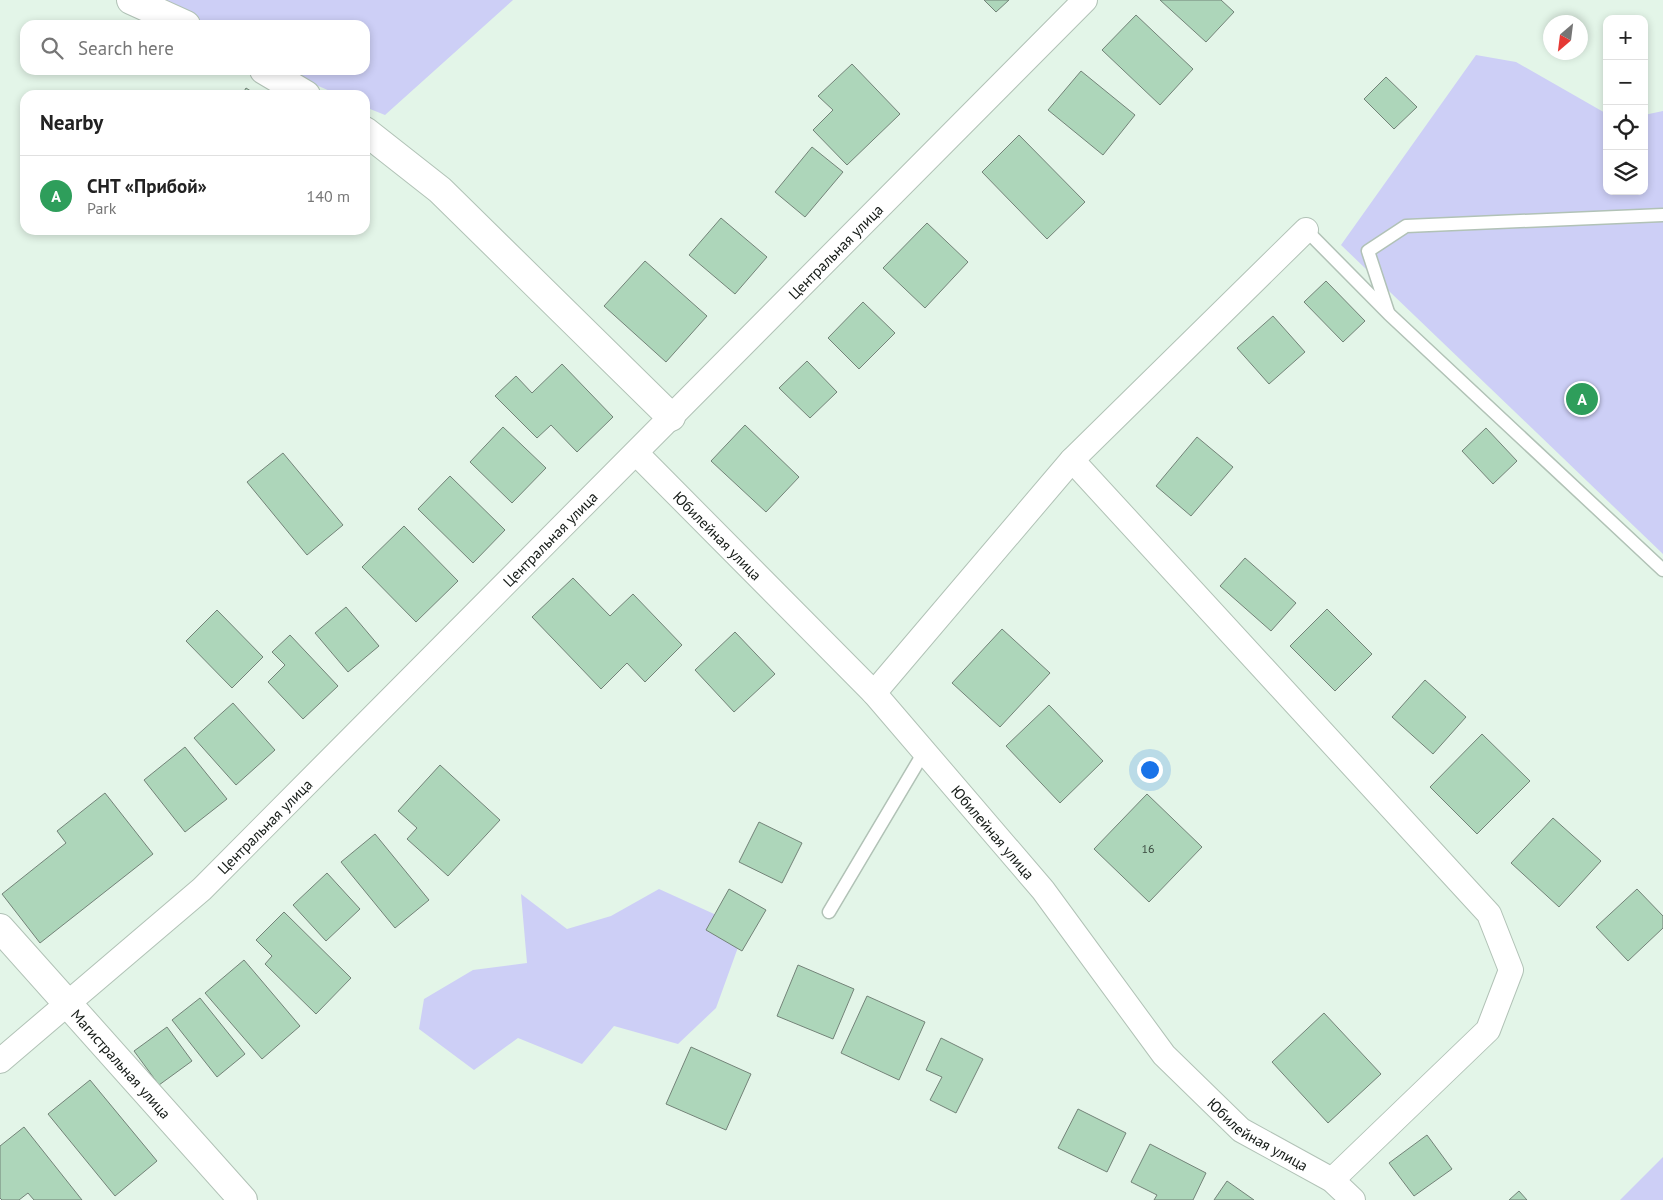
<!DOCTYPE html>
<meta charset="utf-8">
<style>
body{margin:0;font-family:"PT Sans",sans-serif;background:#f2f2f2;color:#222}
.controls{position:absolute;right:15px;top:15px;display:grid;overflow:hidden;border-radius:10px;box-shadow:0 2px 8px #0003}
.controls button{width:45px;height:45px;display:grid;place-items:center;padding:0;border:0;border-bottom:1px solid #e0e0e0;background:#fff;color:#222;font:25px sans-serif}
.compass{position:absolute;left:1543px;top:15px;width:45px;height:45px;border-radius:50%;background:#fff;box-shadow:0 2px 8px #0003;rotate:208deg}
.you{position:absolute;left:1149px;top:769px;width:18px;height:18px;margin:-12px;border:4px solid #fff;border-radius:50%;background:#1a73e8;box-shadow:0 0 0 8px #1a73e833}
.badge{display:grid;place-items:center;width:32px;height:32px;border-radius:50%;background:#ea580c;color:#fff;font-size:16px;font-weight:700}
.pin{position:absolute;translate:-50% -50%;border:2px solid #fff;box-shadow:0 1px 5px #0006}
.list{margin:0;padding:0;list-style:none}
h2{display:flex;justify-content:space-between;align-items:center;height:65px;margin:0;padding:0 20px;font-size:21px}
h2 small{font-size:16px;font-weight:400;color:#767676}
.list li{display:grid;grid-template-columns:32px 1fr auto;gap:15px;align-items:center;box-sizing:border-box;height:80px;padding:0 20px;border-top:1px solid #e0e0e0}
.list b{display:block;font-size:19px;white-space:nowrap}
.list p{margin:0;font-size:16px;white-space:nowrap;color:#767676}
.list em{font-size:16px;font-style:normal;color:#767676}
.icon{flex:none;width:28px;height:28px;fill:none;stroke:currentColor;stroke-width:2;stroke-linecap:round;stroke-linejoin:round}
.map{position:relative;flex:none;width:1663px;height:1200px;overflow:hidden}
.search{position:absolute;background:#fff;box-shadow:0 2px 8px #0003;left:20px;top:20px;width:350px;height:55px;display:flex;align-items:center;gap:12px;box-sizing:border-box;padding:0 18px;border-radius:15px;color:#767676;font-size:19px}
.panel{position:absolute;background:#fff;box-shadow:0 2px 8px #0003;left:20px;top:90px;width:350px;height:145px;border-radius:15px}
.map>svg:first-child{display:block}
</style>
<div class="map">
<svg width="1663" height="1200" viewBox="0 0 1663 1200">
<rect width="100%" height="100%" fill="#e3f5e8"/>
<g fill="#cdcff6">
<path d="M 124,0 L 513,0 L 385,115 L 365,107 L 365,95 L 339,95 L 282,70 L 365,70 L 365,25 L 181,25 Z"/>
<path d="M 1476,55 L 1516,62 L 1607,114 L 1607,191 L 1644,191 L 1644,115 L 1663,111 L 1663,554 L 1341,245 Z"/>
<path d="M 659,889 L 745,928 L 716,1008 L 678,1044 L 614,1026 L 582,1064 L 518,1038 L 474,1070 L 419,1029 L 424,999 L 473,970 L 527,963 L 521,894 L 567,929 L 611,916 Z"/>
<path d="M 1663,1157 L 1663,1200 L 1620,1200 Z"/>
</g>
<g fill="#add6ba" stroke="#738378">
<path d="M 984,0 L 1009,0 L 996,12 Z"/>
<path d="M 1160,0 L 1221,0 L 1234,12 L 1206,42 Z"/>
<path d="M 1136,15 L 1193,69 L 1160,105 L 1102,50 Z"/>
<path d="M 852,64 L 900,114 L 847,165 L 813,130 L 833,110 L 818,96 Z"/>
<path d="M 1081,71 L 1135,115 L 1103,155 L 1048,110 Z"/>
<path d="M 1386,77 L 1417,107 L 1394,129 L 1364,99 Z"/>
<path d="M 246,88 L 257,95 L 242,95 Z"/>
<path d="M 1019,135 L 1085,202 L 1047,239 L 982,172 Z"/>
<path d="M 812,147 L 843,172 L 805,217 L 775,192 Z"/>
<path d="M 721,218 L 767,257 L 735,294 L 689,255 Z"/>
<path d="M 927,223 L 968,262 L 925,308 L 883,268 Z"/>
<path d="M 645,261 L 707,316 L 666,362 L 604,306 Z"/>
<path d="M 1326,281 L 1365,321 L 1343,342 L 1304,302 Z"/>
<path d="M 863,302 L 895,333 L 859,369 L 828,338 Z"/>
<path d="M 1273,316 L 1305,352 L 1269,384 L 1237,348 Z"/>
<path d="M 807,361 L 837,392 L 810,418 L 779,388 Z"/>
<path d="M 562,364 L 613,417 L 577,452 L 551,425 L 537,438 L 495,396 L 516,376 L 532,393 Z"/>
<path d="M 745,425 L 799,477 L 766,512 L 711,461 Z"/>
<path d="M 503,427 L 546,468 L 512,503 L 470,462 Z"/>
<path d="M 1486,428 L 1517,461 L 1493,484 L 1462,451 Z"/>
<path d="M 1197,437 L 1233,467 L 1191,516 L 1156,486 Z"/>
<path d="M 283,453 L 343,525 L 307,555 L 247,482 Z"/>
<path d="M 450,476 L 505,530 L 473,563 L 418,509 Z"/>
<path d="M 404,526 L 458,581 L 416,622 L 362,567 Z"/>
<path d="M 1245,558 L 1296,603 L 1271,631 L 1220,586 Z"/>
<path d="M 573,578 L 610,616 L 633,594 L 682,645 L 645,682 L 627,663 L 601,689 L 532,617 Z"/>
<path d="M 346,607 L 379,646 L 348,672 L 315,633 Z"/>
<path d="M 1327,609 L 1372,654 L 1335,691 L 1290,646 Z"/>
<path d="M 217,610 L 263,657 L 232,688 L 186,641 Z"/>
<path d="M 1002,629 L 1050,673 L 1000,727 L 952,683 Z"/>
<path d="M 735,632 L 775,674 L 734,712 L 695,670 Z"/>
<path d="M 290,635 L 338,686 L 303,719 L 268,682 L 285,665 L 272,652 Z"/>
<path d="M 1425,680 L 1466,717 L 1433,754 L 1392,717 Z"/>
<path d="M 233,703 L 275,750 L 236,785 L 194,738 Z"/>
<path d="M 1049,705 L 1103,761 L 1060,803 L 1006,746 Z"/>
<path d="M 1482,734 L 1530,781 L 1477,834 L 1430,787 Z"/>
<path d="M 185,747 L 227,799 L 185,832 L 144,780 Z"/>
<path d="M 440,765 L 500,820 L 448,876 L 407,839 L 417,828 L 398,811 Z"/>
<path d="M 105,793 L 153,854 L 40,943 L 2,894 L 66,843 L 57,831 Z"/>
<path d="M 1147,794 L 1202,847 L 1149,902 L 1094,849 Z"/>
<path d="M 1553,818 L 1601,861 L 1559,907 L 1511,863 Z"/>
<path d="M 759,822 L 802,843 L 782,883 L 739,862 Z"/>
<path d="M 375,834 L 429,900 L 395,928 L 341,862 Z"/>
<path d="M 327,873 L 360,909 L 326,941 L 293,905 Z"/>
<path d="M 729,889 L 766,910 L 742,951 L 706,930 Z"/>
<path d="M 1637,889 L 1663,916 L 1663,928 L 1628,961 L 1596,927 Z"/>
<path d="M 284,912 L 351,978 L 316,1014 L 265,964 L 272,956 L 256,940 Z"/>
<path d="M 244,960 L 300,1026 L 262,1059 L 205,993 Z"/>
<path d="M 798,965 L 854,989 L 833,1039 L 777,1016 Z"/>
<path d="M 867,996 L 925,1022 L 899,1080 L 841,1053 Z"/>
<path d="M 200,998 L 245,1054 L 217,1077 L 172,1020 Z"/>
<path d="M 1324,1013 L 1381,1074 L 1328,1123 L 1272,1062 Z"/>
<path d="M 167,1027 L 192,1061 L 159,1085 L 134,1051 Z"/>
<path d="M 941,1038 L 983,1059 L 956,1113 L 930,1100 L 942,1077 L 926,1070 Z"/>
<path d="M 691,1047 L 751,1074 L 726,1130 L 666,1104 Z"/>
<path d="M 90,1080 L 157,1161 L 115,1196 L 48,1114 Z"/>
<path d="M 1078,1109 L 1126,1133 L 1107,1172 L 1058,1148 Z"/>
<path d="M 24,1127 L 82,1200 L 34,1200 L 28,1193 L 19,1200 L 2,1200 L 0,1198 L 0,1146 Z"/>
<path d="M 1427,1135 L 1452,1169 L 1414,1196 L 1389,1163 Z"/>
<path d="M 1150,1144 L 1206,1173 L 1193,1200 L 1154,1200 L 1157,1195 L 1131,1182 Z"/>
<path d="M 1227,1181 L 1254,1200 L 1214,1200 Z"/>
<path d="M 1519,1191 L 1527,1200 L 1509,1200 Z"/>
</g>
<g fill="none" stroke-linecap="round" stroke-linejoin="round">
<defs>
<g id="service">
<path d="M 1306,230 L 1389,314 L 1663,570"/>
<path d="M 1388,312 L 1368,251 L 1406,226 L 1663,215"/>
<path d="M 829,912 L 924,752"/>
</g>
<g id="minor">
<path id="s1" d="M 636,453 L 874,693 L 1043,890 L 1164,1055 L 1241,1130 L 1332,1180 L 1353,1200"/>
<path d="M 1072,460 L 1489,914 L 1511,970 L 1488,1030 L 1332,1180"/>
<path d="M 874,693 L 1072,460 L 1306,230"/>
<path id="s2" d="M 0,1061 L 202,889 L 1085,0"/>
</g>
<g id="tertiary">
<path d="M 131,0 L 186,25"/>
<path d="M 264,70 L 306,95"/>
<path d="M 365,131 L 440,190 L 671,417"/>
<path id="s3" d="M 0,928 L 243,1200"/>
</g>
</defs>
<use href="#service" stroke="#b1c2b6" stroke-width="15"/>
<use href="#minor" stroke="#b1c2b6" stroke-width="26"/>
<use href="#tertiary" stroke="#b1c2b6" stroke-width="30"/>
<use href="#service" stroke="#fff" stroke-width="12"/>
<use href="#minor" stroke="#fff" stroke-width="24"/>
<use href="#tertiary" stroke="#fff" stroke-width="28"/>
</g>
<g text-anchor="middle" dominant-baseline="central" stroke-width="4" stroke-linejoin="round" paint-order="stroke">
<g font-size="12" fill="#3a493f">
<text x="1148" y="848">16</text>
</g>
<g font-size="15" fill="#141a16" stroke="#fafefb">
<text stroke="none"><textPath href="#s2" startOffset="1164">Центральная улица</textPath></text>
<text stroke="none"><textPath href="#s1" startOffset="116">Юбилейная улица</textPath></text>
<text stroke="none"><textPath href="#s2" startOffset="759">Центральная улица</textPath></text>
<text stroke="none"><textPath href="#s2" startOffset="354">Центральная улица</textPath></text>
<text stroke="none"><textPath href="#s1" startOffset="521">Юбилейная улица</textPath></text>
<text stroke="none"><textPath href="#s3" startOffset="182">Магистральная улица</textPath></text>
<text stroke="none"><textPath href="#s1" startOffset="926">Юбилейная улица</textPath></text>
</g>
</g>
</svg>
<div class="controls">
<button>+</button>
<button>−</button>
<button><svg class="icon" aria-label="locate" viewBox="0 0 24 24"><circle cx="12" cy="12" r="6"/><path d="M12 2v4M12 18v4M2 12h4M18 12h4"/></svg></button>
<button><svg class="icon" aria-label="layers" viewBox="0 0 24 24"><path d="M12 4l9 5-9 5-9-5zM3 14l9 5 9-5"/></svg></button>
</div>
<svg class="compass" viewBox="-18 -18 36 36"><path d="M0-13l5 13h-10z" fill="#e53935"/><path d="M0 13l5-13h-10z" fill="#767676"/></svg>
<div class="you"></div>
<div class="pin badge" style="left:1582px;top:399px;background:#2e9e5b">A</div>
<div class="search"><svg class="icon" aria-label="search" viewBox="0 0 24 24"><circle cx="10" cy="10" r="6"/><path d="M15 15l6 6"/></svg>Search here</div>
<section class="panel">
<h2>Nearby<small></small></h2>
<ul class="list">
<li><span class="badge" style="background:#2e9e5b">A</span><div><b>СНТ «Прибой»</b><p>Park</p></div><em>140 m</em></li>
</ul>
</section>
</div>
